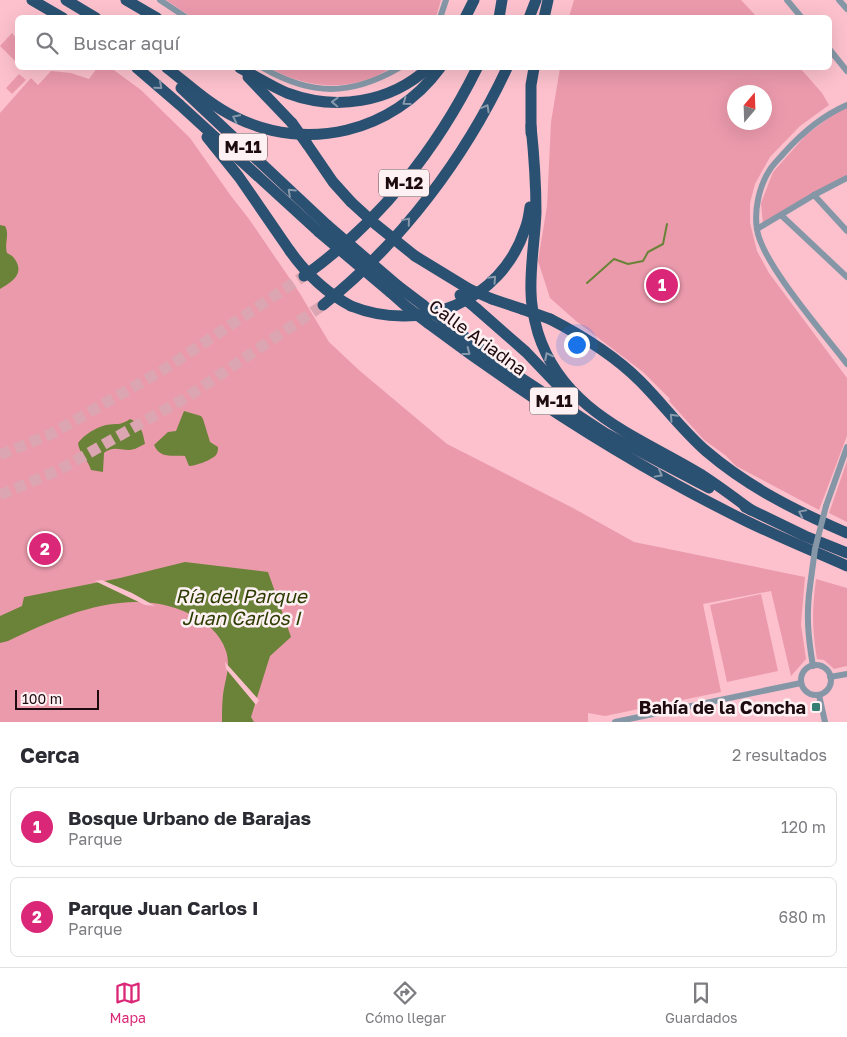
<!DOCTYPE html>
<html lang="es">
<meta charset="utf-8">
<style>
body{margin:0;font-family:"Golos Text",sans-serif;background:#f7f7f7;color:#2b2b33}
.compass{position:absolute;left:727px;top:85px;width:45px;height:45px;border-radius:50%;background:#fff;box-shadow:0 5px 20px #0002;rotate:19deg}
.scale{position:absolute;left:15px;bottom:12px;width:84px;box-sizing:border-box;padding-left:5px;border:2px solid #1e0b10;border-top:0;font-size:14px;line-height:18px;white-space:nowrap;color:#1e0b10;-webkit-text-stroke:4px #fdf1f3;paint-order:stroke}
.you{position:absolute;left:576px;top:344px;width:18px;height:18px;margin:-12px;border:4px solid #fff;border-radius:50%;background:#1a73e8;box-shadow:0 0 0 8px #1a73e833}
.badge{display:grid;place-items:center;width:32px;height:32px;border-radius:50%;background:#db2777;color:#fff;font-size:16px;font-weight:700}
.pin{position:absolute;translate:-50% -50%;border:2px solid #fff;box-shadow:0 1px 5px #0006}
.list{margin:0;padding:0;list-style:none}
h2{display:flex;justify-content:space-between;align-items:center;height:65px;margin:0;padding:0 20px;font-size:21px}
h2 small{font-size:16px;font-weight:400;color:#7c7c81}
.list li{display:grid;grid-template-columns:32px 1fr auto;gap:15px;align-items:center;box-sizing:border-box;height:80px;margin:0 10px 10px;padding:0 10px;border:1px solid #e1e1e2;border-radius:8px}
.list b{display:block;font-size:19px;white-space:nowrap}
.list p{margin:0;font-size:16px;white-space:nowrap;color:#7c7c81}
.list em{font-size:16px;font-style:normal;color:#7c7c81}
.icon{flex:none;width:28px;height:28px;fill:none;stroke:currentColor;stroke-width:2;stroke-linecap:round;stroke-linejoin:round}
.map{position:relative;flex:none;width:847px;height:722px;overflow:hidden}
.search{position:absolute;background:#fff;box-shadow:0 5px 20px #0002;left:15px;right:15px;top:15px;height:55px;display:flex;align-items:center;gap:12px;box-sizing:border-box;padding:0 18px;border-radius:8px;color:#7c7c81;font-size:19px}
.sheet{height:245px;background:#fff}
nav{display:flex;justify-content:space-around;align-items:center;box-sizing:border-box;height:70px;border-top:1px solid #e1e1e2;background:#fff;font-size:14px;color:#7c7c81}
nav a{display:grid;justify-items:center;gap:2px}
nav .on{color:#db2777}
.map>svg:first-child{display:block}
</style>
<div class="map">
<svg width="847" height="722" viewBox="0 0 847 722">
<rect width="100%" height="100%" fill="#fcc1cd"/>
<g fill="#eb9aac" fill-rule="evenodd">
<path d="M 166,0 L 441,0 L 436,17 L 193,18 Z"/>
<path d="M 574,0 L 741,0 L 757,17 L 569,17 Z"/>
<path d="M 12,33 L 17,39 L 17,63 L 0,46 Z"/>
<path d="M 97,68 L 111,68 L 141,90 L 190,138 L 231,196 L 249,219 L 299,292 L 329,342 L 360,371 L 447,444 L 573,508 L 634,542 L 805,577 L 801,624 L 806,659 L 791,676 L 771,591 L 703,604 L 721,692 L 605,716 L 588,713 L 588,722 L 0,722 L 0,113 L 31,78 L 38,85 L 51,71 L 71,73 L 89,79 Z"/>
<path d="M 270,68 L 391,68 C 354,92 308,90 270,68 Z"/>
<path d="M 560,68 L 800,68 L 822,93 L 829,105 L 800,126 L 770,157 L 755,184 L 750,203 L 750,223 L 757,251 L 769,273 L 847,378 L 847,436 L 819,510 L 736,466 L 725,455 L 704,440 L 669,401 L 670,399 L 643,372 L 576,321 L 550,298 L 538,261 L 547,206 L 551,122 ZM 734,92 L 764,92 L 764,122 L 734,122 Z"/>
<path d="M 19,74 L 26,80 L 12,94 L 6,88 Z"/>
<path d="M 847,108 L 847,178 L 763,225 L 761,203 L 773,172 L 806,135 L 834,114 Z"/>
<path d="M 847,461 L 847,522 L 829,513 Z"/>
<path d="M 816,579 L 847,588 L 847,666 L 834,669 L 824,660 L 817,659 C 812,627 812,610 816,579 Z"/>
<path d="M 761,594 L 778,671 L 727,682 L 710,605 Z"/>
</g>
<g fill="#6a8338">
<path d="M 0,225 L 5,226 C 10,234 4,244 7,253 C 11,255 13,256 16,261 C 24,275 11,282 0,289 Z"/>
<path d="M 184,411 L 201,416 L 203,419 L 210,442 L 218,447 C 218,450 218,452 216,455 C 212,460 195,466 189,466 L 185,456 C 172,455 160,459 154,445 L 168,432 L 176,431 Z"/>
<path d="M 130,419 C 141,423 143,433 145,444 C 140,446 135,450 129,450 C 118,450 114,446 104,453 L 103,472 L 91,470 C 88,459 79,454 78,443 C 85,434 95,428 106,425 C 117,423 120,426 130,419 Z"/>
<path d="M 185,562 L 268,572 L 291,637 L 270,656 L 251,717 L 254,722 L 222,722 C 222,713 222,704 223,695 C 225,679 231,667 226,651 C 220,633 206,622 190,614 C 130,585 63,615 8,641 L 0,643 L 0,616 L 22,606 L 24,597 L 120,578 Z"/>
</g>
<g fill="#fcc1cd">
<path d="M 102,580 L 132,593 L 155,606 L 145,605 L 95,581 Z"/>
<path d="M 225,662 L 259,700 L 256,705 L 226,669 Z"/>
</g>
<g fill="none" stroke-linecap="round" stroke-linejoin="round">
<path stroke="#6a8338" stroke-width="2" d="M 587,283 L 614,259 L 628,264 L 643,261 L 648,252 L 663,244 L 667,224"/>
<g stroke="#dba6b1" stroke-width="11" stroke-dasharray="11 5.5" stroke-linecap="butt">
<path d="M 0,455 L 51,434 L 163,370 L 304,276"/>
<path d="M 0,495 L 59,470 L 187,397 L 323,305"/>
</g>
<g stroke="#8597a7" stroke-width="6">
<path d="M 160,0 L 187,18"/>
<path d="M 787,0 L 802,18"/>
<path d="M 839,0 L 847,9"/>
<path d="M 440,18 L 446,0"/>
<path d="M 830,50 L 847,71"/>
<path d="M 263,68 C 312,96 350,96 399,68"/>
<path d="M 847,105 C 824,115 801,134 784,153 C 779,159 773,164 769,171 C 759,187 754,210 757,229 C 761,262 825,335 847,364"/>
<path d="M 814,195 L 847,231"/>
<path d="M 781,215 L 847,277"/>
<path d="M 757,229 L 814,195 L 847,178"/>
<path d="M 826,506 L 847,447"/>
<path d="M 810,586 C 806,615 808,637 813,666"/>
<circle cx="816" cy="680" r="15"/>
<path d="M 830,677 L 847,674"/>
<path d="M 819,695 L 825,722"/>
<path d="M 615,722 L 801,683"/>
</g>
<g stroke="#2a5171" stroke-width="11">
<path d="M 32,0 L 63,18"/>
<path d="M 66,0 L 96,18"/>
<path d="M 126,0 L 157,18"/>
<path d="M 465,18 L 474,0"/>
<path d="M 499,18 L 502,0"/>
<path d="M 529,18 L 536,0"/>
<path d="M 544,18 L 548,0"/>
<path d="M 137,68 L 180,105 L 319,232"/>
<path d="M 167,68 C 189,85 210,105 235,117 C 307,153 393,132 440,68"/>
<path d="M 240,68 C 255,76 271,86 287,93 C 335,111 390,103 428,68"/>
<path d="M 248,77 L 292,123"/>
<path d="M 181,88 L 327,225"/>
<path d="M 531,126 C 534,155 536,183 536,212 C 535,239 530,265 531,292 C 531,306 534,319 538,333 C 563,412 638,436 702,475 C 719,486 735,498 751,510"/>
<path d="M 531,133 L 531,85 L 534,68"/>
<path d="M 207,137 L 239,177 L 290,251"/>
<path d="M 307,144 L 333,182 L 351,202"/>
<path d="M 415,256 L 469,289"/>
<path d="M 304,276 C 379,223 437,149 477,68"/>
<path d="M 398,286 L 423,305"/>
<path d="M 390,292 L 408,308"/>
<path d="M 492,299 L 522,309"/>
<path d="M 323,305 C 401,243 465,158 507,68"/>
<path d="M 351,306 C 421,334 501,302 525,229 C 528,222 529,214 530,207"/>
<path d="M 477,309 L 526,352 L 568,396"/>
<path d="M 550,319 C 583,336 614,355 640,381 C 663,404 682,430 706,451 C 748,487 796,511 847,533"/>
<path d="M 442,320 L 515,374 L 605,433 L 709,488"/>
<path d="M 428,323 C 528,398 634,466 746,521 C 779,537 813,551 847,566"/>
<path d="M 745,507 L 805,536 L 847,553"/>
</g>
<path stroke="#8597a7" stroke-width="6" d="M 810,586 L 815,549 L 826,506"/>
<g stroke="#2a5171" stroke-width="11">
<path d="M 292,123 L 307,144"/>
<path d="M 351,202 L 374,223 L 415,256"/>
<path d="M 327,225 L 398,286"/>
<path d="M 319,232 L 390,292"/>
<path d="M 290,251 C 307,275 325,292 351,306"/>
<path d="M 469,289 L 492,299"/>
<path d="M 460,295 L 477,309"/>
<path d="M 423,305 L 442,320"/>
<path d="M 408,308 L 428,323"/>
<path d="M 522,309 L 550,319"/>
</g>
</g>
<defs><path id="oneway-chevron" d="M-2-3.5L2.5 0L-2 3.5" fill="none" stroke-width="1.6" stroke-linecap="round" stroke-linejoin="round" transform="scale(1.25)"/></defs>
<g stroke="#8999ac">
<use href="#oneway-chevron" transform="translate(159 86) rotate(41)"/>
<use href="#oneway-chevron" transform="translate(335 102) rotate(-178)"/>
<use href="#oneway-chevron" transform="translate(406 102) rotate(144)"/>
<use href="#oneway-chevron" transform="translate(486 108) rotate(-61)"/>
<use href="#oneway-chevron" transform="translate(236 118) rotate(-154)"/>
<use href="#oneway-chevron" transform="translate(291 192) rotate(-137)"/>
<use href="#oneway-chevron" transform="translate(407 221) rotate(-50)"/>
<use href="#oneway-chevron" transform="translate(493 279) rotate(-47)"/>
<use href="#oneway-chevron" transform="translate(467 352) rotate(37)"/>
<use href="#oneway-chevron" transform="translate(548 356) rotate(-117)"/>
<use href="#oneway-chevron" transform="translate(673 417) rotate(-133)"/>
<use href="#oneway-chevron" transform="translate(659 474) rotate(29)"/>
<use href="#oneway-chevron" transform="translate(802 513) rotate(-154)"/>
</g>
<rect fill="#367d74" stroke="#fdf1f3" stroke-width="2" x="811" y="702" width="10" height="10" rx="2.5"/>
<g text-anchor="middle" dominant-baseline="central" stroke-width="5" stroke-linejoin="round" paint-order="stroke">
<g fill="#fdf1f3" stroke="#615054" stroke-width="1">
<rect x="219" y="133.5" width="48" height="27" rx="4"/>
<rect x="379" y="169.5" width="50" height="27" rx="4"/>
<rect x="530" y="387.5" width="48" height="27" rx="4"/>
</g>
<g font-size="16" font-weight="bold" fill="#1e0b10">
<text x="243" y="147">M-11</text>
<text x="404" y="183">M-12</text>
<text x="554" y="401">M-11</text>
</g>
<g font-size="18" fill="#1e0b10" stroke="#fdf1f3">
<text transform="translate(478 337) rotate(36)">Calle Ariadna</text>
</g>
<g font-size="18" font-weight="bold" fill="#1e0b10" stroke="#fdf1f3" text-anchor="end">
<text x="806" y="707">Bahía de la Concha</text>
</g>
<g font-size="19" font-style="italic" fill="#2d3d02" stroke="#fdf1f3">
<text x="241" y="595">Ría del Parque<tspan x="241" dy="22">Juan Carlos I</tspan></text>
</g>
</g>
</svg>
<svg class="compass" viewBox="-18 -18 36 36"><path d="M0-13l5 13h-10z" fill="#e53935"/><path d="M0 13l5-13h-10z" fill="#7c7c81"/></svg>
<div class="scale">100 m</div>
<div class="you"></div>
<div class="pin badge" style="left:662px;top:285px">1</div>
<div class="pin badge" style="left:45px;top:549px">2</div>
<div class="search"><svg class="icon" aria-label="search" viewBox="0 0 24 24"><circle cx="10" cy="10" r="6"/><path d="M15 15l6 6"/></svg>Buscar aquí</div>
</div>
<section class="sheet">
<h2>Cerca<small>2 resultados</small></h2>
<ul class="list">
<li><span class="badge">1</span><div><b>Bosque Urbano de Barajas</b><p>Parque</p></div><em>120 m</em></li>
<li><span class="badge">2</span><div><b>Parque Juan Carlos I</b><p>Parque</p></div><em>680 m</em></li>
</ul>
</section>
<nav>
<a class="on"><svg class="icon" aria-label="map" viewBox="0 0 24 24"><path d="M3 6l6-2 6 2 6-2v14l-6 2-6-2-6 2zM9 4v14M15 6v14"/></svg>Mapa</a>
<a><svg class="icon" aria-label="directions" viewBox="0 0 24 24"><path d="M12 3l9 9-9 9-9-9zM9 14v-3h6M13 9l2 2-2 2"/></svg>Cómo llegar</a>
<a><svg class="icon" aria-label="saved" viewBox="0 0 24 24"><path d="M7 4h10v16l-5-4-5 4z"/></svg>Guardados</a>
</nav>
